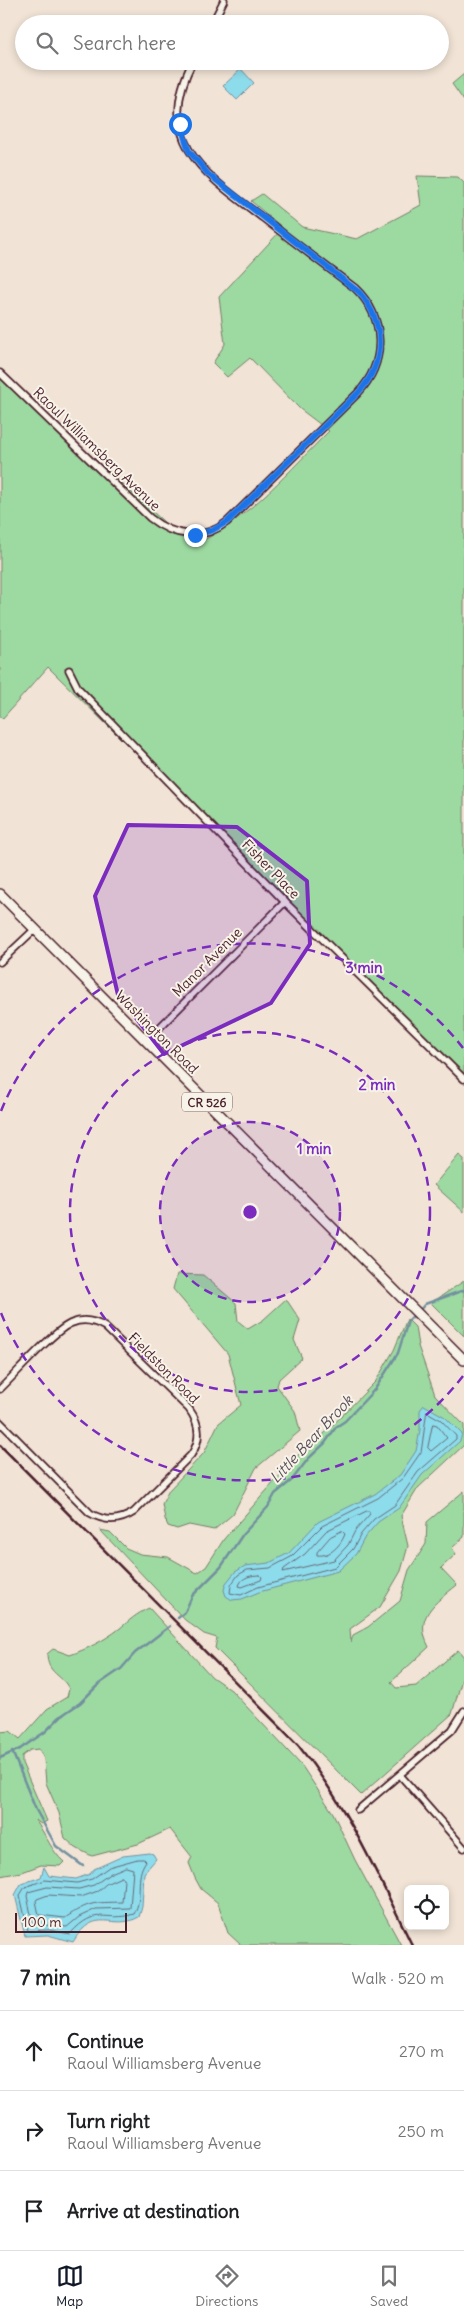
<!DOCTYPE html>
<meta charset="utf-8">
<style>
body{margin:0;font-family:Delius,sans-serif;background:#f2f2f2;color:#202124}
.controls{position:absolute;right:15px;bottom:15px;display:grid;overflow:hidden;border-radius:8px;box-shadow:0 2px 8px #0003}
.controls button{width:45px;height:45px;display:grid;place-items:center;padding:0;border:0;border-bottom:1px solid #e0e0e0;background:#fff;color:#202124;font:25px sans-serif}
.scale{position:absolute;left:15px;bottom:12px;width:112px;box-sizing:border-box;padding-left:5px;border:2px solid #4a1f2b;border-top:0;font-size:14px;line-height:18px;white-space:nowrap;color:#4a1f2b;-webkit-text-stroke:4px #f7f3e8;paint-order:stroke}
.stop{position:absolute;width:15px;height:15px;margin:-11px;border:4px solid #1a73e8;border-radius:50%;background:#fff}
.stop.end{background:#1a73e8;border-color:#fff;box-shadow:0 1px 5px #0008}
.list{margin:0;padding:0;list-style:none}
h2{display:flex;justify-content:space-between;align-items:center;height:65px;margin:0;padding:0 20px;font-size:21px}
h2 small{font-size:16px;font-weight:400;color:#757577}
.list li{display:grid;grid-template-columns:32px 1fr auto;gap:15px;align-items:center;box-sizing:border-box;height:80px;padding:0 20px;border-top:1px solid #e0e0e0}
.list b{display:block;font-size:19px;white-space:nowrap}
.list p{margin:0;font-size:16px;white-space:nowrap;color:#757577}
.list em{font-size:16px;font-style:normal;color:#757577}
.icon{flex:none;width:28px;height:28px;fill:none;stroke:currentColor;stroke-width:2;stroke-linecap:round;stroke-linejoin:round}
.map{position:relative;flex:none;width:464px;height:1945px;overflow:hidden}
.search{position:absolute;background:#fff;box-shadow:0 2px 8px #0003;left:15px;right:15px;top:15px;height:55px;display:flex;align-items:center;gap:12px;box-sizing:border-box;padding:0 18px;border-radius:28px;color:#757577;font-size:19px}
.sheet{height:305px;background:#fff}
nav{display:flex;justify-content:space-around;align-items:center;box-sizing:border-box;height:70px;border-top:1px solid #e0e0e0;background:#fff;font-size:14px;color:#757577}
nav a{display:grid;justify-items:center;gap:2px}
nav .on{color:#111827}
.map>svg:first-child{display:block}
</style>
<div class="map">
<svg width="464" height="1945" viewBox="0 0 464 1945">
<rect width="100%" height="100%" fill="#f1e4d6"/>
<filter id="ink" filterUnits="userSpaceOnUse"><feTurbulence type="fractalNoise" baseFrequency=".02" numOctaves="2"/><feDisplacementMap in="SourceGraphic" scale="10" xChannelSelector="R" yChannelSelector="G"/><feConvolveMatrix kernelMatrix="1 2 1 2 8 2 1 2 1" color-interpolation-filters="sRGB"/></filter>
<g filter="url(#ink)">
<g fill="#9ddaa1" stroke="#747c66">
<path d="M 464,74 L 464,101 L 452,84 Z"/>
<path d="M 417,176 L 458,177 L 464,183 L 464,1076 L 48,667 L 2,719 L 0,717 L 0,373 L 175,532 L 195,535 L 202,541 C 252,515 290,470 329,431 L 300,409 L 250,358 L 227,377 L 213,363 L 225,344 L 219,297 L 283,228 L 251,201 L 262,194 L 302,227 L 357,239 L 421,205 Z"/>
<path d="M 459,1155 L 464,1159 L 464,1212 L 434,1185 Z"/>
<path d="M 177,1274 L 203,1275 L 236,1303 L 238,1321 L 248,1329 L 263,1320 L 286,1299 L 300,1320 L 294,1340 L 302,1358 L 279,1379 L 277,1386 L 295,1411 L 300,1431 L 256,1468 L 233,1514 L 214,1530 L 189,1525 L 177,1529 L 168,1526 L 165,1519 L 162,1504 L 169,1490 L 204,1453 L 218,1424 L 241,1405 L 228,1354 L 173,1289 Z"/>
<path d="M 464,1281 L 464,1336 L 431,1303 Z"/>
<path d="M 407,1319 L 415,1327 L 418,1346 L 435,1395 L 464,1425 L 464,1445 L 418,1488 L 401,1516 L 408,1546 L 401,1571 L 380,1607 L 350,1629 L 351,1642 L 353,1635 L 368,1627 L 400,1601 L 409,1570 L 426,1544 L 427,1522 L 464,1491 L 464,1537 L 452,1548 L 456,1554 L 441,1568 L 457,1585 C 435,1603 413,1617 429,1647 L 391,1682 L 396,1688 L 416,1686 L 458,1650 L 464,1657 L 464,1672 L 452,1714 L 361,1795 L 215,1648 L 217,1638 L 204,1634 L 185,1620 L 100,1530 L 110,1532 L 126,1548 L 140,1554 L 168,1557 L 197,1573 L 206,1567 L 224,1539 L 297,1456 L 321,1437 L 376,1381 L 394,1350 Z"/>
<path d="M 149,1608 L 212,1677 L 231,1690 L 302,1766 L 333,1813 L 355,1860 L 401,1945 L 241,1945 L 228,1933 L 218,1903 L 201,1889 L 195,1878 L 189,1863 L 192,1857 L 170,1829 L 138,1844 L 92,1856 L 76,1848 L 65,1838 L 59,1813 L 46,1783 L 44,1759 L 39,1749 L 30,1750 L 22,1756 L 22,1763 L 47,1821 L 41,1824 L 35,1820 C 46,1834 51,1851 64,1862 L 60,1866 L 41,1865 L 22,1872 L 0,1876 L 0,1732 L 10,1731 L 20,1739 L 47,1709 L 67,1697 L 69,1689 C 62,1674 47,1674 47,1654 L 53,1649 L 70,1655 C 87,1649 105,1640 119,1629 C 130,1620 136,1614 149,1608 Z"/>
</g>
<g fill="#8ddcec" stroke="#72909f">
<path d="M 241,69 L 254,83 L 237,100 L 223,86 Z"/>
<path d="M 424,1405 L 445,1417 L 462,1434 L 460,1441 L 422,1475 L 399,1508 L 378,1522 L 365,1537 L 356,1554 L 338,1571 L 259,1592 L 242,1599 L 232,1600 L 226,1596 L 224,1590 L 226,1583 L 235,1572 L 245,1566 L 269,1563 L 289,1553 L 318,1522 L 375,1494 L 400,1475 L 416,1451 L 420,1430 L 420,1410 Z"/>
<path d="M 150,1853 L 153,1854 L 156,1859 L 144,1873 L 142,1907 L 139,1917 C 112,1932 96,1904 73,1942 L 48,1935 L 25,1936 L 15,1895 L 21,1884 L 41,1877 L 44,1867 L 49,1876 L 76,1879 L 90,1874 L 94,1869 L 123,1856 Z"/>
</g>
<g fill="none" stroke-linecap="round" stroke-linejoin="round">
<g stroke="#656b78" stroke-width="1">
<path d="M 427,1412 L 441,1420 L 456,1436 L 456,1439 L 418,1472 L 395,1505 L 374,1519 L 361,1534 L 353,1549 L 335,1567 L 258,1587 L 241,1595 L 230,1593 L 231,1585 L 238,1575 L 247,1570 L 270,1568 L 291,1557 L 322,1526 L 378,1498 L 403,1478 L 421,1452 Z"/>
<path d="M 433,1424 L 437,1425 L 447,1438 L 431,1451 L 428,1448 Z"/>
<path d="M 367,1511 L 369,1511 L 370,1514 L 355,1531 L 348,1545 L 334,1560 L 283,1572 L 284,1569 L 305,1554 L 326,1531 Z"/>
<path d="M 342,1531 L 345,1534 C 341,1545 330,1557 317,1555 L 317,1552 L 330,1537 Z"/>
<path d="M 260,1575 L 262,1577 L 261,1580 L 242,1587 L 239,1586 C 241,1577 252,1575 260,1575 Z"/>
<path d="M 138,1859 L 144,1859 L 146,1861 C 134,1877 144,1897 134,1914 C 105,1923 97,1904 70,1934 L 49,1930 L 28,1931 L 20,1895 L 25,1887 L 45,1880 L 77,1883 L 92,1879 L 109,1867 Z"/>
<path d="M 126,1867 L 133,1869 L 130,1908 L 96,1909 L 79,1917 L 67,1927 L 33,1924 L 27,1896 L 28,1892 L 47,1887 L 79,1889 L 94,1885 L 111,1873 Z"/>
<path d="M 122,1877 L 124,1880 L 122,1902 C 93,1903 90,1901 65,1918 L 39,1915 L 36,1901 L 37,1899 L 48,1895 L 81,1897 L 98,1891 L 106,1884 Z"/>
</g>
<g stroke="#72909f" stroke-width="2.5">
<path d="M 419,1311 L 425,1304 L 464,1290"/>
<path d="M 178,1618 L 185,1612 L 192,1596 L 221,1567 L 243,1534 L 268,1507 L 275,1494 L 292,1480 L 308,1459 L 325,1443 L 336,1427 L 345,1421 L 375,1389 L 398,1353 L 408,1321 L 415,1314"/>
<path d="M 12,1751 L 36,1810 L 56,1846 L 83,1866"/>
<path d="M 0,1758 L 20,1749 L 45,1732 L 61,1716 L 80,1703 L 99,1684 L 121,1669 L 135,1653 L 170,1626"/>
</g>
<defs>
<g id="street">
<path d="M 212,24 L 224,0"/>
<path d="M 0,373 L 150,518 C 174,537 203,541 227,522 L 358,393 C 387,362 386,318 355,288 C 324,265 294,242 263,218 C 206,175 152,141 193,61"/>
<path d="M 69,670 L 78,688 L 285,902 L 464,1079"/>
<path d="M 0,962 L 35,929"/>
<path d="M 146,1041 L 285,902"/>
<path d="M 0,1389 C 15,1375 55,1329 72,1323 C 84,1318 95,1321 105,1327 L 189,1409 C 200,1424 202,1439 191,1455 L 134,1512 C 119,1522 105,1522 90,1513 L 0,1422"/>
<path d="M 400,1775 L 464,1848"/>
<path d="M 358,1810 L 452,1730 L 464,1711"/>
</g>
<path id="primary" d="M 0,894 L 464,1360"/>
</defs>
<use href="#street" stroke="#4a1f2b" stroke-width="9"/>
<use href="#primary" stroke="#4a1f2b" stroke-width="12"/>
<use href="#street" stroke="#f7f3e8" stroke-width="5.5"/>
<use href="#primary" stroke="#f7f3e8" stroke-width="9"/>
<path stroke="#4a1f2b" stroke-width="2.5" d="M 0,1445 L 298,1745 C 348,1807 377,1874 412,1945"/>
</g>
</g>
<g fill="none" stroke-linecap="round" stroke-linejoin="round" filter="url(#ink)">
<path stroke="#1a73e8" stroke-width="6" d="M 180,124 L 189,151 L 208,174 L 359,292 C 386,323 386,363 358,393 L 227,522 L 213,530 L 195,535"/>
</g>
<path fill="#7b2cbf" fill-opacity="0.2" stroke="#7b2cbf" stroke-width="4" stroke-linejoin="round" d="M 128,825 L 237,827 L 307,881 L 310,944 L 271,1003 L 164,1054 L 118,995 L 95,896 Z"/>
<circle cx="250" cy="1212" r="90" fill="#7b2cbf" fill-opacity=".12"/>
<g fill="none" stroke="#7b2cbf" stroke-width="2.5" stroke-dasharray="9 6">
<circle cx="250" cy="1212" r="90"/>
<circle cx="250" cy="1212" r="180"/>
<path d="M463 1376A269 269 0 0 1 1 1313M1 1111A269 269 0 0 1 463 1048"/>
</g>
<g text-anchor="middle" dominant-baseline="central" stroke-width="4" stroke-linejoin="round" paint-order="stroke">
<rect fill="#f7f3e8" stroke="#7e5f64" stroke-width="1" x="182" y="1092.5" width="50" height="19" rx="4"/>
<g font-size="12" font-weight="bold" fill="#4a1f2b">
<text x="207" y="1102">CR 526</text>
</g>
<g font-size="14" fill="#4a1f2b" stroke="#f7f3e8">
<text transform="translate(97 449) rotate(44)">Raoul Williamsberg Avenue</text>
<text transform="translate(271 869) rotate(46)">Fisher Place</text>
<text transform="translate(207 962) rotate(-45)">Manor Avenue</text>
<text transform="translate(157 1032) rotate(45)">Washington Road</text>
<text transform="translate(164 1368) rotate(45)">Fieldston Road</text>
</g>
<g font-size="15" font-style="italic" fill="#5b4e5b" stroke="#f7f3e8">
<text transform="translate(311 1439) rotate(-47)">Little Bear Brook</text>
</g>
</g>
<circle cx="250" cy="1212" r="8" fill="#7b2cbf" stroke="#f7f3e8" stroke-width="2.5"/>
<g font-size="15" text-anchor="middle" font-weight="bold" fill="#7b2cbf" stroke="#f7f3e8" stroke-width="4" stroke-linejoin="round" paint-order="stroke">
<text x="364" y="973">3 min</text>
<text x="377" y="1090">2 min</text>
<text x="314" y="1154">1 min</text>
</g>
</svg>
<div class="controls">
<button><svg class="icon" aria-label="locate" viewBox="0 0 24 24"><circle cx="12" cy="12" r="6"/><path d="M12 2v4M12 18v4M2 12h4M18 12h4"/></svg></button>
</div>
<div class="scale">100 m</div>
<div class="stop" style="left:180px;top:124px"></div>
<div class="stop end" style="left:195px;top:535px"></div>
<div class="search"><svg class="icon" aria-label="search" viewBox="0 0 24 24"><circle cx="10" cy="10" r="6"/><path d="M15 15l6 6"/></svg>Search here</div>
</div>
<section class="sheet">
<h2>7 min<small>Walk · 520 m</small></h2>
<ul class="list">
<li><svg class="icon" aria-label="ahead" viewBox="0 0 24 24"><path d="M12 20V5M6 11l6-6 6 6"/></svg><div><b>Continue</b><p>Raoul Williamsberg Avenue</p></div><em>270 m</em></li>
<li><svg class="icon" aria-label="right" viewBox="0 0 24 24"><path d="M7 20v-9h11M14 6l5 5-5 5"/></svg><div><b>Turn right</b><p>Raoul Williamsberg Avenue</p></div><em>250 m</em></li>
<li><svg class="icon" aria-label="arrive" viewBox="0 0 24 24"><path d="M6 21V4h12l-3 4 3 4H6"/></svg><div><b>Arrive at destination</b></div></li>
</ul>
</section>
<nav>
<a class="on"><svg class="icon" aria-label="map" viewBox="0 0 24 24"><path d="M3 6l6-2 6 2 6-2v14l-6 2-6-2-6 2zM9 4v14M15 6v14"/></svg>Map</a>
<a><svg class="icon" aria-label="directions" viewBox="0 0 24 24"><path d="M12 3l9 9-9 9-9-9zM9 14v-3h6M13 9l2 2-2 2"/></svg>Directions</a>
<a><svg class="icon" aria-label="saved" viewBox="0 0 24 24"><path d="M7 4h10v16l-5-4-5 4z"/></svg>Saved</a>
</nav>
